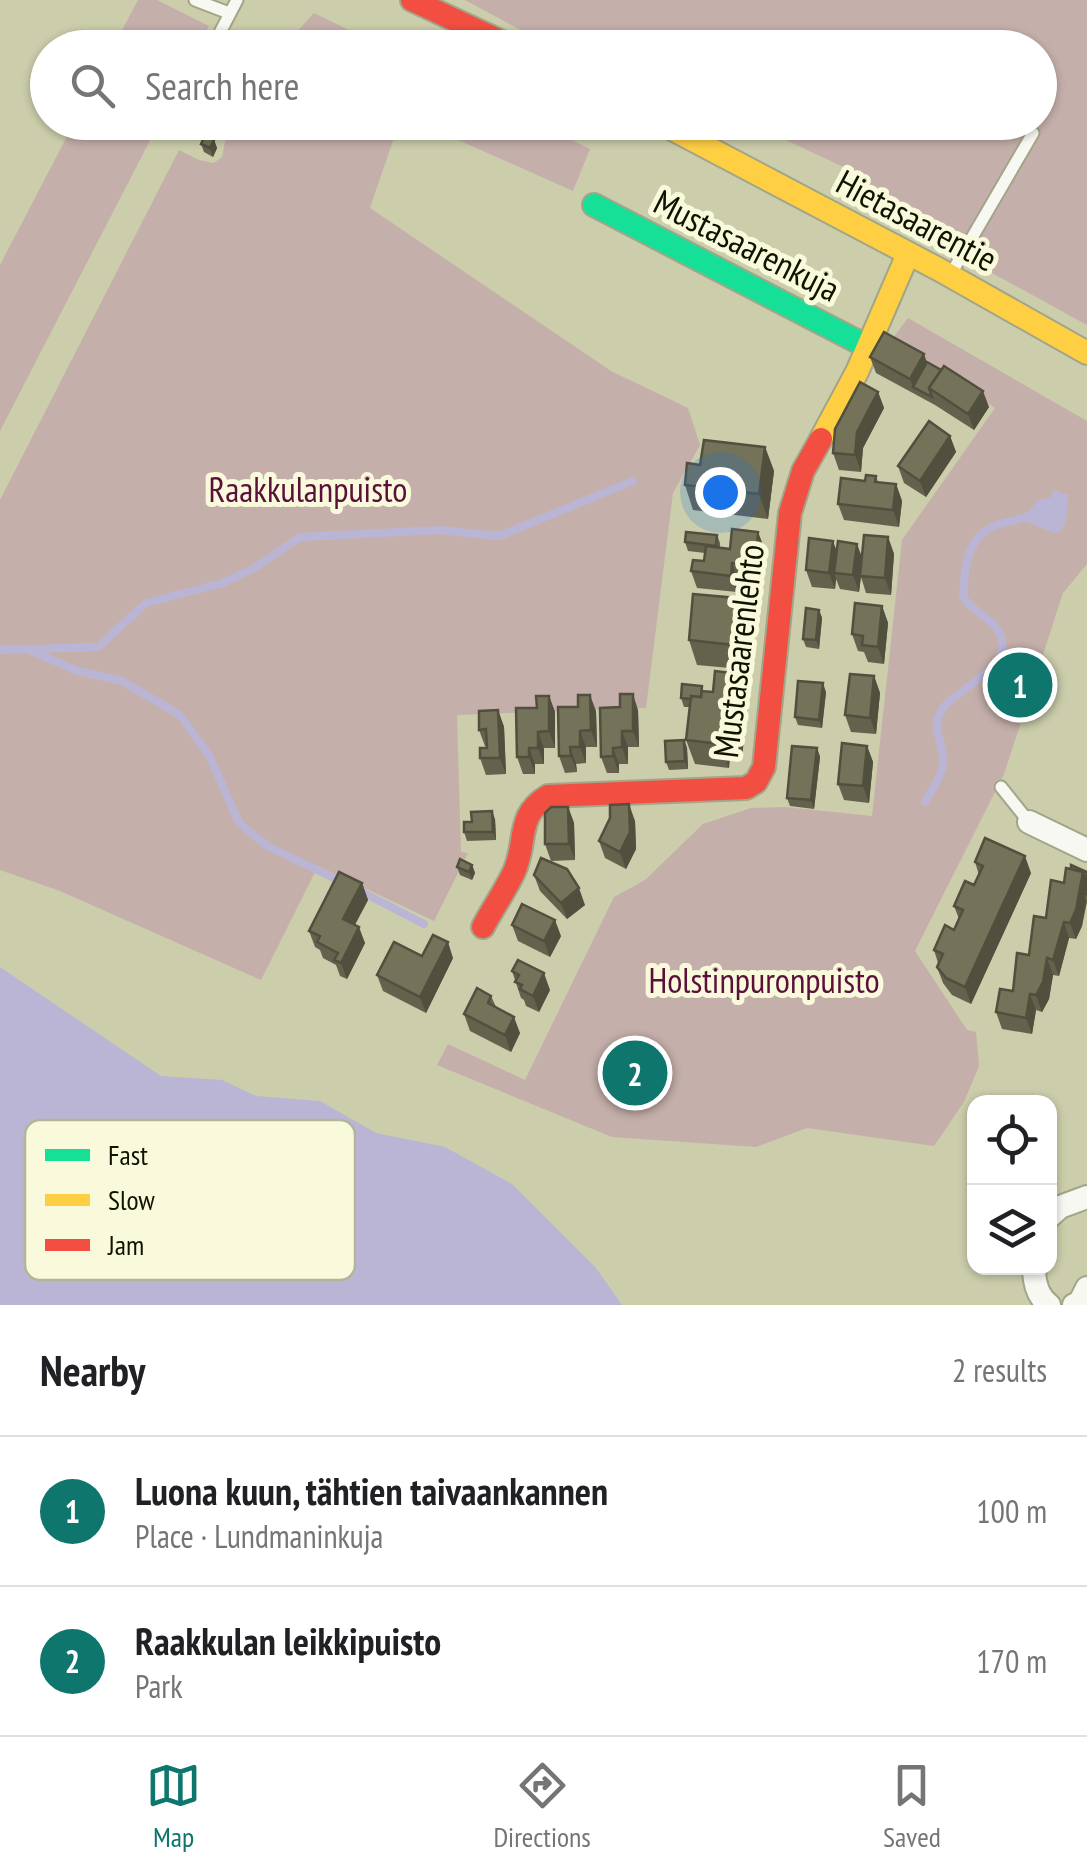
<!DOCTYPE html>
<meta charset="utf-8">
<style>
body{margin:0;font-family:"PT Sans Narrow",sans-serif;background:#f6f6f6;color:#202124}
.controls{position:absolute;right:30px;bottom:30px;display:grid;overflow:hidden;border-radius:20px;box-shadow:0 2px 8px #0004}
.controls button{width:90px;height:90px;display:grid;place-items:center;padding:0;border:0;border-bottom:2px solid #e0e0e0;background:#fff;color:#202124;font:50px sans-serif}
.you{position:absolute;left:720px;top:492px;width:35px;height:35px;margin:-25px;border:8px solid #fff;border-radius:50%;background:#1a73e8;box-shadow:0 0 0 15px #1a73e833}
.badge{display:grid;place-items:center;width:65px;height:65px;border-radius:50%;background:#0f766e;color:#fff;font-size:32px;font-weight:700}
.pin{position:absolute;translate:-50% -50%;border:5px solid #fff;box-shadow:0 2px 10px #0006}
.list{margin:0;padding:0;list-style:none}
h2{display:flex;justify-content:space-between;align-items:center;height:130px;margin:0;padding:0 40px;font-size:42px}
h2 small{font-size:32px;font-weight:400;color:#757577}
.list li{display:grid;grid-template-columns:65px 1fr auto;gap:30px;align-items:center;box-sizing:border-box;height:150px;padding:0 40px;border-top:2px solid #e0e0e0}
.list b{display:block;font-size:38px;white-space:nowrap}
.list p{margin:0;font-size:32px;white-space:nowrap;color:#757577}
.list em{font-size:32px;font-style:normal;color:#757577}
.icon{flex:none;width:55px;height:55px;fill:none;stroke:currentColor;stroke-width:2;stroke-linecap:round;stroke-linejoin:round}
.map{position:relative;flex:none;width:1087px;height:1305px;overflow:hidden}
.search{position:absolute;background:#fff;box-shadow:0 2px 8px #0004;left:30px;right:30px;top:30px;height:110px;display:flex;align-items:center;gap:25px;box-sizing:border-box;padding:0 35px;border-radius:55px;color:#757577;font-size:38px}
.sheet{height:430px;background:#fff}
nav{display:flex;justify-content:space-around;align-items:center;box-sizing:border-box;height:140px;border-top:2px solid #e0e0e0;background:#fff;font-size:28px;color:#757577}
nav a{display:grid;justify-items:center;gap:5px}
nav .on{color:#0f766e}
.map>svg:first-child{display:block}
</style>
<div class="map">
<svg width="1087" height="1305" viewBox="0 0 1087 1305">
<rect width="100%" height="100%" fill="#cbcdab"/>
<g fill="#c5afaa">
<path d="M 138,0 L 157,0 L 209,26 L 198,47 L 113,47 Z"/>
<path d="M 465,0 L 1087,0 L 1087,325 L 870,206 L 872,190 L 865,177 L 749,123 L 1040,122 L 1040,48 L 552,47 Z"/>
<path d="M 314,13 L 384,47 L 283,47 Z"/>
<path d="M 74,123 L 159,123 L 0,431 L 0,265 Z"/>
<path d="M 229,123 L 399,123 L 370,208 L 611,371 L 688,408 L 700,445 L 673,493 L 646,708 L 457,715 L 461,852 L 468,853 L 434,921 L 318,866 L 261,980 L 60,891 L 0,870 L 0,500 L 179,150 L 199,160 L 214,163 L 222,157 Z"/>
<path d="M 420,123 L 537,123 L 590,149 L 573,191 Z"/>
<path d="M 908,318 L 1087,421 L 1087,564 L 1063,593 L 1004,774 L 915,951 L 967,1030 L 976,1032 L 979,1066 L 964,1102 L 934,1146 L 807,1128 L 756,1147 L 612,1137 L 437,1065 L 448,1044 L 525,1080 L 614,897 L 645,880 L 703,824 L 751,808 L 785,807 L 872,816 L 902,540 L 995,408 L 942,371 L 889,343 Z"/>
</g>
<g fill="#bbb5d5">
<path d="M 1054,490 L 1068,495 L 1066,520 L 1061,531 L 1054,533 L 1022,520 L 1037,501 L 1051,497 Z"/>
<path d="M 0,967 L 161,1076 L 222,1080 L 256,1096 L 320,1101 L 376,1133 L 445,1147 L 512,1184 L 596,1268 L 622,1305 L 0,1305 Z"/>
</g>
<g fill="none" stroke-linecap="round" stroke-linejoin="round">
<g stroke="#bbb5d5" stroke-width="8">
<path d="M 0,650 L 98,647 L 146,603 L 223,583 L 256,567 L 300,537 L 439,530 L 499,536 L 633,481"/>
<path d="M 31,651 L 78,671 L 122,681 L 180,715 L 210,757 L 239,823 L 267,846 L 342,882"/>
<path d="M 925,802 C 932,789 944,774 943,759 C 943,742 932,728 940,713 C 952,689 1023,665 997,629 C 988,616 972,611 963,597 C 965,567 966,534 1000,524 C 1011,520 1021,520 1031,515"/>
<path d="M 358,890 L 424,924"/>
</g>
<defs>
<g id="lane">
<path d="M 195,0 L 229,13"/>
<path d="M 212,48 L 237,0"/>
<path d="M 952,272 L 1033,133"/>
<path d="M 1001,787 L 1029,822"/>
</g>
<g id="street">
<path d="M 1029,822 L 1087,850"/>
<path d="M 1050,1216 L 1060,1207 L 1087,1197"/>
<path d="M 1034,1268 C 1034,1282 1037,1296 1049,1305"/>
<path d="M 1074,1305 L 1080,1302 L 1087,1288"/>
</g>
<path id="fast" d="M 594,205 L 868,347"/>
<g id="slow">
<path d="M 659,122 L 940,270 L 1087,353"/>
<path d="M 821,439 L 857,372 L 908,254"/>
</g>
<g id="jam">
<path d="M 412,0 L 515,48"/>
<path d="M 483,927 C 493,908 505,891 514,872 C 528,841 515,816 548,796 L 746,788 L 756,782 L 764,767 L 790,513 L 803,471 L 821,439"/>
</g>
</defs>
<use href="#lane" stroke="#a3a589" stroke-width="15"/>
<use href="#street" stroke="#a3a589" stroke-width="26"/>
<use href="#fast" stroke="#a3a589" stroke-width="26"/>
<use href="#slow" stroke="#a3a589" stroke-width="26"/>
<use href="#jam" stroke="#a3a589" stroke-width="26"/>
<use href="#lane" stroke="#f7f8f2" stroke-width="11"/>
<use href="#street" stroke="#f7f8f2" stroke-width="22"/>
<use href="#fast" stroke="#16e098" stroke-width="22"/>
<use href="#slow" stroke="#ffcf43" stroke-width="22"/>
<use href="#jam" stroke="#f24e42" stroke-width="22"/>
</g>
<g fill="#64624d">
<path d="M 214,140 L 217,148 L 213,157 L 204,152 L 201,144 Z"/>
<path d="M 870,357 L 927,362 L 989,407 L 974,430 L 935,405 L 876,373 Z"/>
<path d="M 878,392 L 884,408 L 863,448 L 861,472 L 839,470 L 833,453 Z"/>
<path d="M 950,436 L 956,452 L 926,497 L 904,483 L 898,466 Z"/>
<path d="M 765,447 L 774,471 L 768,519 L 693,510 L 685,485 L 700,465 Z"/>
<path d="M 876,476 L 878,482 L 896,484 L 902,501 L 899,527 L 844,520 L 838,504 L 865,481 Z"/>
<path d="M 758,532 L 764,548 L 760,594 L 746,593 L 741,580 L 738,580 L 737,592 L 697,588 L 691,571 L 704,561 L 705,553 L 688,551 L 685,542 L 717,535 L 720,543 L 720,548 L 730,549 Z"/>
<path d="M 888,537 L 894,554 L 891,595 L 866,593 L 861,577 L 859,592 L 840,589 L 836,579 L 835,589 L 812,587 L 806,570 L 837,552 L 857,544 L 862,559 Z"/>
<path d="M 748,599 L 756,624 L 752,670 L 697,665 L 689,640 Z"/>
<path d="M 882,606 L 888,623 L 884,664 L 868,662 L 864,652 L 858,651 L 852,634 Z"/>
<path d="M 819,610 L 822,618 L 819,649 L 806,647 L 803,639 Z"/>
<path d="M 874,676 L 880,693 L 876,734 L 851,732 L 845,715 Z"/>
<path d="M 702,686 L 703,691 L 749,698 L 742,756 L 730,754 L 729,768 L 695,764 L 686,740 L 690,707 L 684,707 L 681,698 Z"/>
<path d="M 826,692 L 822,728 L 798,725 L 795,717 Z"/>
<path d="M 549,696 L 555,712 L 555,748 L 544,748 L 544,764 L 535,764 L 535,774 L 523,774 L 517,757 L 537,708 Z"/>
<path d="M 498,710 L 504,727 L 506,774 L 486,775 L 480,758 L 487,746 L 485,746 L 479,730 Z"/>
<path d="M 638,710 L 639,747 L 628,747 L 628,764 L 619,764 L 619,773 L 607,773 L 601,757 Z"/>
<path d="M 596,711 L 597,747 L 586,747 L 586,763 L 576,764 L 577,772 L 565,773 L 559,756 Z"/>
<path d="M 684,740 L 687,748 L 688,769 L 669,770 L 666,762 Z"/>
<path d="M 867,746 L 873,762 L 869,803 L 844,800 L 838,784 Z"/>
<path d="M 817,748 L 820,757 L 814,809 L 790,806 L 787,798 Z"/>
<path d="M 568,807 L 574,823 L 575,860 L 551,861 L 545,844 Z"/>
<path d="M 495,819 L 496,840 L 467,841 L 464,832 Z"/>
<path d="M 635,821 L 636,849 L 626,869 L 605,858 L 599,841 Z"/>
<path d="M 975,862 L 1031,873 L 971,1004 L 952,995 L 943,983 L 937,967 L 938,963 L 934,950 L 954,930 L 959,919 L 954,906 L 974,885 L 979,875 Z"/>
<path d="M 472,865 L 475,873 L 472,880 L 460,875 L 457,867 Z"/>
<path d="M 1087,872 L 1087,902 L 1082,926 L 1076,939 L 1069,938 L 1059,976 L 1053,975 L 1049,999 L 1042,1012 L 1036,1010 L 1032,1034 L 1002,1029 L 996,1012 L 1013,991 L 1064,883 Z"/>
<path d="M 534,875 L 585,905 L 567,919 L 540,891 Z"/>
<path d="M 362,883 L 368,900 L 355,925 L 365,943 L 347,979 L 340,976 L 336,965 L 323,958 L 320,950 L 315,947 L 309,931 Z"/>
<path d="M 512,925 L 561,936 L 550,957 L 518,941 Z"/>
<path d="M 422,956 L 453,958 L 426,1013 L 383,991 L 377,975 Z"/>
<path d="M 512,971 L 550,990 L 539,1012 L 526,1006 L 524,1000 L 521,998 Z"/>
<path d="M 491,996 L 496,1007 L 520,1033 L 511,1052 L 470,1031 L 464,1014 Z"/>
</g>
<g fill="#51503e">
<path d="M 214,140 L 217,148 L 213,157 L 210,148 Z"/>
<path d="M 924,354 L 930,371 L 913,387 L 910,379 Z"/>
<path d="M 983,391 L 989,407 L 974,430 L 968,414 Z"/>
<path d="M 878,392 L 884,408 L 863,448 L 861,472 L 855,455 L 857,432 Z"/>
<path d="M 950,436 L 956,452 L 926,497 L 920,481 Z"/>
<path d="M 765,447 L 774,471 L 768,519 L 759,494 Z"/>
<path d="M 896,484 L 902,501 L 899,527 L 893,510 Z"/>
<path d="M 758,532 L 764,548 L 760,594 L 754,578 Z"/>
<path d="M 888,537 L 894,554 L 891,595 L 885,578 Z"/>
<path d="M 833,541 L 839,557 L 834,573 L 836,579 L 835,589 L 829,573 Z"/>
<path d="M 857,544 L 863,560 L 859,592 L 853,575 Z"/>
<path d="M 732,563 L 738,580 L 737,592 L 731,576 Z"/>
<path d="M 748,599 L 756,624 L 752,670 L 743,646 Z"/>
<path d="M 882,606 L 888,623 L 884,664 L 878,647 Z"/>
<path d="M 819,610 L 822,618 L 819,649 L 816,640 Z"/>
<path d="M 740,674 L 749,698 L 742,756 L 733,732 Z"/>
<path d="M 874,676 L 880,693 L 876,734 L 870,718 Z"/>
<path d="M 823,683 L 826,692 L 822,728 L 819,720 Z"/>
<path d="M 633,694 L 638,710 L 639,747 L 633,731 Z"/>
<path d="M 590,695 L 596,711 L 597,747 L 591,730 Z"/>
<path d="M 549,696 L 555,712 L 555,748 L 549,731 Z"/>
<path d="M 498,710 L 504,727 L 506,774 L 500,758 Z"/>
<path d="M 721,730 L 730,754 L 729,768 L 720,744 Z"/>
<path d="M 580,731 L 586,747 L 586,763 L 580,747 Z"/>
<path d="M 622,731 L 628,747 L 628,764 L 622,747 Z"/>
<path d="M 538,732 L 544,748 L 544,764 L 538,748 Z"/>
<path d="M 684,740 L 687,748 L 688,769 L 685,761 Z"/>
<path d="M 867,746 L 873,762 L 869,803 L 863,786 Z"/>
<path d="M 570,747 L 576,764 L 577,772 L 571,756 Z"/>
<path d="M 529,748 L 535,764 L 535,774 L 529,757 Z"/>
<path d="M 613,748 L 619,764 L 619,773 L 613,756 Z"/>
<path d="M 817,748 L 820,757 L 814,809 L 811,800 Z"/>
<path d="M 629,804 L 635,821 L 636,849 L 626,869 L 620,852 Z"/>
<path d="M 568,807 L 574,823 L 575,860 L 569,844 Z"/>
<path d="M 492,811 L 495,819 L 496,840 L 493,832 Z"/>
<path d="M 1025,856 L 1031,873 L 971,1004 L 965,987 Z"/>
<path d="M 472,865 L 475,873 L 472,880 L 469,872 Z"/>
<path d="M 1083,872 L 1087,882 L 1084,894 L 1086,902 L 1082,926 L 1076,939 L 1070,923 Z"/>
<path d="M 362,883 L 368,900 L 349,935 L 343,919 Z"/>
<path d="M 579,888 L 585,905 L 567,919 L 561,903 Z"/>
<path d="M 555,920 L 561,936 L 550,957 L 544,941 Z"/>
<path d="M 1064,922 L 1069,938 L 1059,976 L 1053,960 Z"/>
<path d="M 359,927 L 365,943 L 347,979 L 341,963 Z"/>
<path d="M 448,942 L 453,958 L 426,1013 L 420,997 Z"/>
<path d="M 1047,958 L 1053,975 L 1049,999 L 1042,1012 L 1036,995 Z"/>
<path d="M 544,973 L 550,990 L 539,1012 L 533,996 Z"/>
<path d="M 1030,994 L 1036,1010 L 1032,1034 L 1026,1018 Z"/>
<path d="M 514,1017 L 520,1033 L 511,1052 L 505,1035 Z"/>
</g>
<g fill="#747259" stroke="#51503e" stroke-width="2.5">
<path d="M 205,135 L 214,140 L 210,148 L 201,144 Z"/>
<path d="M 884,332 L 924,354 L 910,379 L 870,357 Z"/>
<path d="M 927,362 L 941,370 L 929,388 L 932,397 L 913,387 Z"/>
<path d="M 944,366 L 983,391 L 968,414 L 929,388 Z"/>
<path d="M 860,382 L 878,392 L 857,432 L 855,455 L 833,453 L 835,429 Z"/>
<path d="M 929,421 L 950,436 L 920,481 L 898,466 Z"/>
<path d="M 704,440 L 765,447 L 759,494 L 685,485 L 687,463 L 700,465 Z"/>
<path d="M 866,475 L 876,476 L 875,482 L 896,484 L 893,510 L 838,504 L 841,478 L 865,481 Z"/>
<path d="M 732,529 L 758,532 L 754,578 L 740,577 L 742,564 L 732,563 L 731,576 L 691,571 L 693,560 L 704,561 L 706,546 L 730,549 Z"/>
<path d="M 686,532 L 717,535 L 716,546 L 685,542 Z"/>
<path d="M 864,535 L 888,537 L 885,578 L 860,576 Z"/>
<path d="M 809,538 L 833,541 L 829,573 L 806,570 Z"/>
<path d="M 838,541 L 857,544 L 853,575 L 834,573 Z"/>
<path d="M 693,594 L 748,599 L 743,646 L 689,640 Z"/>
<path d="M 855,603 L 882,606 L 878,647 L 862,645 L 863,636 L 852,634 Z"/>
<path d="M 806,608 L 819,610 L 816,640 L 803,639 Z"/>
<path d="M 715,671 L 740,674 L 733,732 L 721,730 L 720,744 L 686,740 L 691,696 L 701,697 L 701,691 L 713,692 Z"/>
<path d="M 850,674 L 874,676 L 870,718 L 845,715 Z"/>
<path d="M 798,681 L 823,683 L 819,720 L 795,717 Z"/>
<path d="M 682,684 L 702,686 L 701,697 L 691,696 L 691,699 L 681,698 Z"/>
<path d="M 620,694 L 633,694 L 633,731 L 622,731 L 622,747 L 613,748 L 613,756 L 601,757 L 600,708 L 620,707 Z"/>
<path d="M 578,695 L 590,695 L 591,730 L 580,731 L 580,747 L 570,747 L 571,756 L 559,756 L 558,707 L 578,707 Z"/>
<path d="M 536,696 L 549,696 L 549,731 L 538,732 L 538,748 L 529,748 L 529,757 L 517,757 L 516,708 L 537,708 Z"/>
<path d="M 498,710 L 500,758 L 480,758 L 480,748 L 487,748 L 486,729 L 479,730 L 479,711 Z"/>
<path d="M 684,740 L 685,761 L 666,762 L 665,741 Z"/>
<path d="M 842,743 L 867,746 L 863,786 L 838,784 Z"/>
<path d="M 792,746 L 817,748 L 811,800 L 787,798 Z"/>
<path d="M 629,804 L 630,832 L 620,852 L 599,841 L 610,818 L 610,805 Z"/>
<path d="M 551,807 L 568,807 L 569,844 L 545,844 L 545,813 Z"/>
<path d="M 492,811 L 493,832 L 464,832 L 464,822 L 472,822 L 471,812 Z"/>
<path d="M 985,838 L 1025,856 L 965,987 L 946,978 L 937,967 L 943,954 L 934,950 L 945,925 L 954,930 L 963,910 L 954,906 L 965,881 L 974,885 L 983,866 L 975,862 Z"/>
<path d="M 541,858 L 567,869 L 579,888 L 561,903 L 534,875 Z"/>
<path d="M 460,859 L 472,865 L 469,872 L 457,867 Z"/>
<path d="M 1071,865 L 1087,872 L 1087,894 L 1084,894 L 1086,880 L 1083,872 L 1071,869 Z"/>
<path d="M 1066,868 L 1083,872 L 1076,910 L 1070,923 L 1064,922 L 1053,960 L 1047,958 L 1043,982 L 1036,995 L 1030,994 L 1026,1018 L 996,1012 L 1000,989 L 1013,991 L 1017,953 L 1029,955 L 1034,916 L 1046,918 L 1051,880 L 1064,883 Z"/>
<path d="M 339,872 L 362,883 L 343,919 L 359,927 L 341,963 L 334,960 L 338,953 L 317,942 L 320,936 L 309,931 Z"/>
<path d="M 522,904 L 555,920 L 544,941 L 512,925 Z"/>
<path d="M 433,935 L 448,942 L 420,997 L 377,975 L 394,942 L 422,956 Z"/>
<path d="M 518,960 L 544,973 L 533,996 L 520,989 L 522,985 L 515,982 L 519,975 L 512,971 Z"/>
<path d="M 477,988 L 491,996 L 488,1003 L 514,1017 L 505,1035 L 464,1014 Z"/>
</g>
<g text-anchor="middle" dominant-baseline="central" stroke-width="10" stroke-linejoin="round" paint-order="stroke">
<g font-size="35" fill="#121200" stroke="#f8fadb">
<text transform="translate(917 220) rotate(28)">Hietasaarentie</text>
<text transform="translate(747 245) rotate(27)">Mustasaarenkuja</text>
<text transform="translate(738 651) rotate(-83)">Mustasaarenlehto</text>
</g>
<g font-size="35" fill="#5b0f3a" stroke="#f8fadb">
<text x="308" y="489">Raakkulanpuisto</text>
<text x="764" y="980">Holstinpuronpuisto</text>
</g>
</g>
<rect x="25" y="1120" width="330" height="160" rx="15" fill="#f8fadb" stroke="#b3b499" stroke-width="2.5"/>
<rect x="45" y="1149" width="45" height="12" fill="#16e098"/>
<rect x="45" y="1194" width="45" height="12" fill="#ffcf43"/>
<rect x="45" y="1239" width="45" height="12" fill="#f24e42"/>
<g font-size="28" fill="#121200">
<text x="108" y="1165">Fast</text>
<text x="108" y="1210">Slow</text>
<text x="108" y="1255">Jam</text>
</g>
</svg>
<div class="controls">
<button><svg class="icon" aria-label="locate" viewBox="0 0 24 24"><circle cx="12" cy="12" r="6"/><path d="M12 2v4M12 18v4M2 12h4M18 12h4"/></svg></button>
<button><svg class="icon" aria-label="layers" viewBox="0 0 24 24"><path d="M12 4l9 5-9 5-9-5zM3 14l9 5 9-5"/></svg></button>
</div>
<div class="you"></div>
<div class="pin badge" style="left:1020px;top:685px">1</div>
<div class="pin badge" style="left:635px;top:1073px">2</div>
<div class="search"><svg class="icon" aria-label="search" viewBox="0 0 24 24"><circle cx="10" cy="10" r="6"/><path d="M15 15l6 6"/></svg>Search here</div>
</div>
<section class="sheet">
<h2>Nearby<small>2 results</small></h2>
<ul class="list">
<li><span class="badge">1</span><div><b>Luona kuun, tähtien taivaankannen</b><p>Place · Lundmaninkuja</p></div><em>100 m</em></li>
<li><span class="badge">2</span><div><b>Raakkulan leikkipuisto</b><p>Park</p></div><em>170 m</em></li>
</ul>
</section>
<nav>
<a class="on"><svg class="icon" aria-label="map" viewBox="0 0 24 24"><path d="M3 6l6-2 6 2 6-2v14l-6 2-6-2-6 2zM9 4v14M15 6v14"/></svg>Map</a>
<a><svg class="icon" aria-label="directions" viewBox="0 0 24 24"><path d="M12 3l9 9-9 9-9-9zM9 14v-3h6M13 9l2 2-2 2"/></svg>Directions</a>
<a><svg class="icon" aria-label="saved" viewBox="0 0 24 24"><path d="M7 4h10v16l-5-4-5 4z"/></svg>Saved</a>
</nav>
